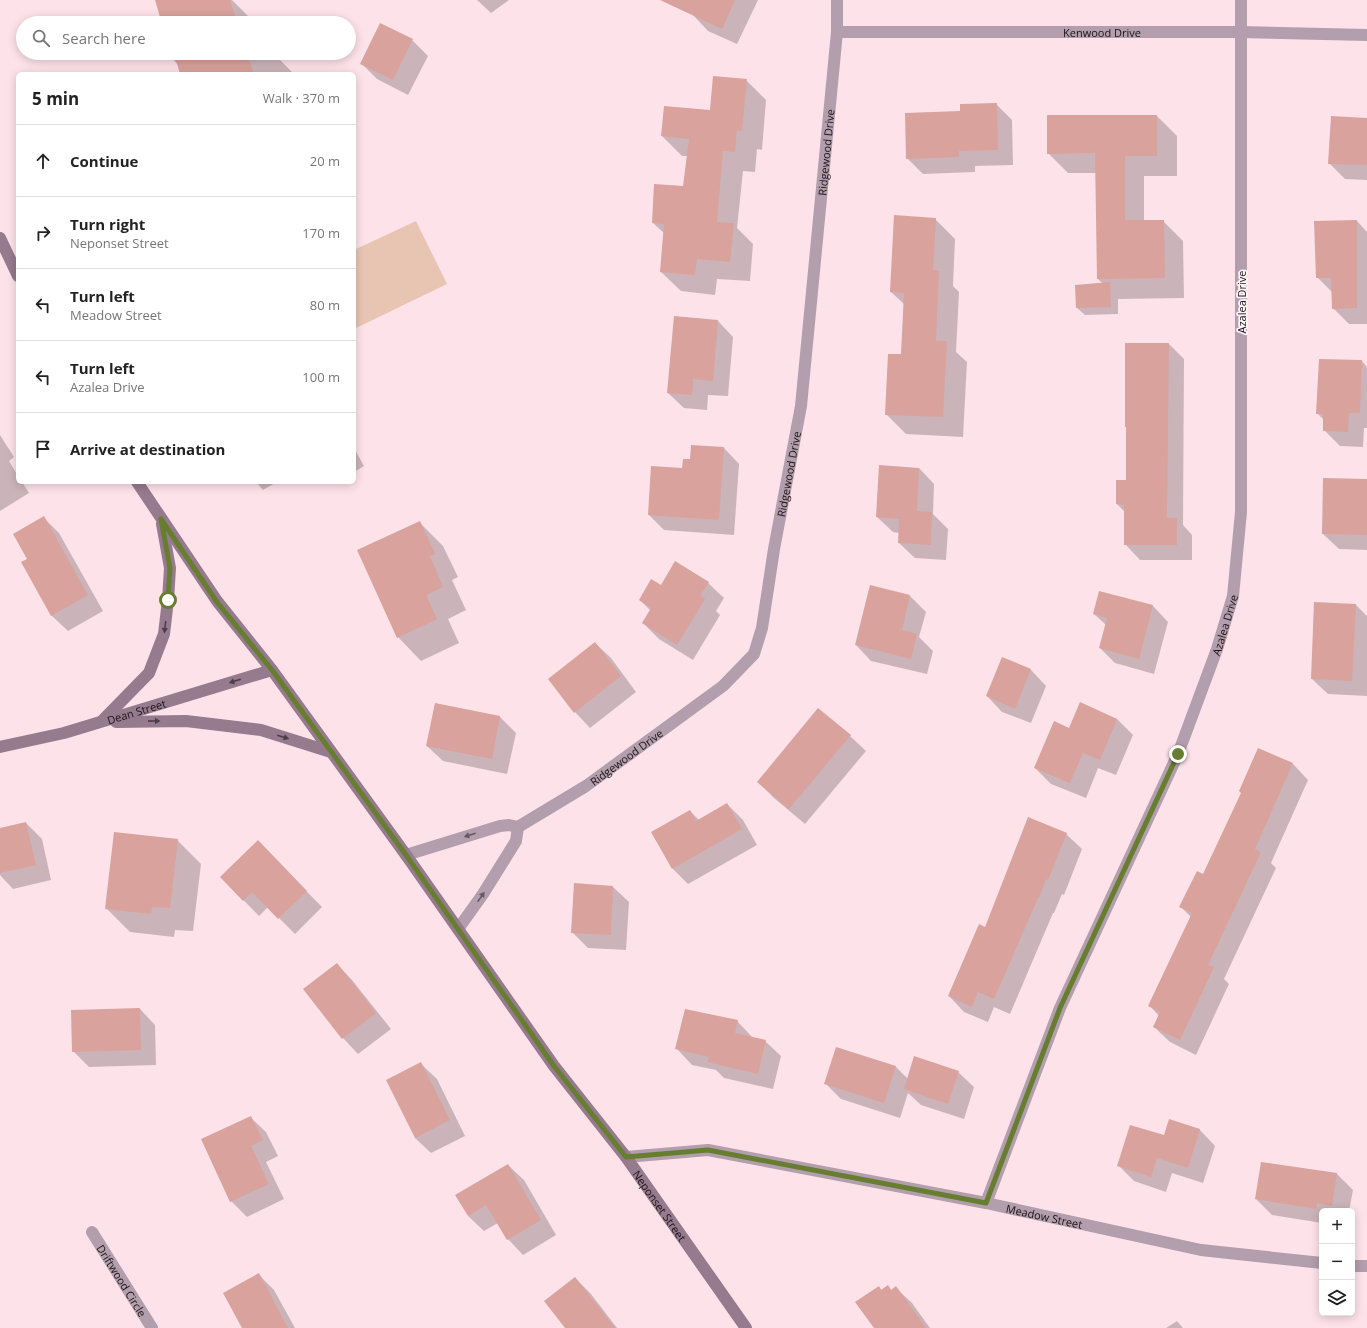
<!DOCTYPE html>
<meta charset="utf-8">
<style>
body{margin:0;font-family:"Open Sans",sans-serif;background:#f6f6f6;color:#222}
.controls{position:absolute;right:12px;bottom:12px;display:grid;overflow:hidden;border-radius:6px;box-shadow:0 2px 10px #0003}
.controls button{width:36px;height:36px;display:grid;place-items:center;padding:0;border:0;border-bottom:1px solid #e0e0e0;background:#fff;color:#222;font:20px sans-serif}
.stop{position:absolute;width:12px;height:12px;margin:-9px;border:3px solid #677d2f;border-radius:50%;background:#fff}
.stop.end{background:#677d2f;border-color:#fff;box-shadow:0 1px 4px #0008}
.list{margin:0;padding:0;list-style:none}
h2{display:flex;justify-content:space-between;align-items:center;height:52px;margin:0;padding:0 16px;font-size:17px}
h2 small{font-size:13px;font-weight:400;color:#767676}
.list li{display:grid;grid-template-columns:26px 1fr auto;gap:12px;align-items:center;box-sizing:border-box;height:72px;padding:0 16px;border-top:1px solid #e0e0e0}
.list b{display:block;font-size:15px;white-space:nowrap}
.list p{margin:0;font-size:13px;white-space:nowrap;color:#767676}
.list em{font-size:13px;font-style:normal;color:#767676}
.icon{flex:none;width:22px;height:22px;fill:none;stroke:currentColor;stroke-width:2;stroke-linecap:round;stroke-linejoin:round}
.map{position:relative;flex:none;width:1367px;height:1328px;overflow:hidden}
.search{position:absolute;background:#fff;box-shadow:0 2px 10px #0003;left:16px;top:16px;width:340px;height:44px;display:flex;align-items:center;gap:10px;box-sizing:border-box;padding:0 14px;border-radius:22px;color:#767676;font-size:15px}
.panel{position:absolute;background:#fff;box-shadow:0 2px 10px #0003;left:16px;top:72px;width:340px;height:412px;border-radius:6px}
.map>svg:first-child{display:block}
</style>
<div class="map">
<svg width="1367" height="1328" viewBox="0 0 1367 1328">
<rect width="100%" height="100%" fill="#fde2e9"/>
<path fill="#e8c5b2" d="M 416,221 L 447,284 L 354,329 L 354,250 Z"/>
<g fill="#0003">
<path d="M 156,0 L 232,0 L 251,19 L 252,23 L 157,23 L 162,17 Z"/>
<path d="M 477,0 L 509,0 L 491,13 Z"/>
<path d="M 693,0 L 758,0 L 737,44 L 708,31 L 693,15 Z"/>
<path d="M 412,40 L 428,56 L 408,95 L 377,79 L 361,63 Z"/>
<path d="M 167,53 L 262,53 L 263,56 L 273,53 L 294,74 L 181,74 L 178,65 Z"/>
<path d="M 746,80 L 766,100 L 762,150 L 757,149 L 755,172 L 743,171 L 737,228 L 753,244 L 750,281 L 717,279 L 715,295 L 681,291 L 661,272 L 665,234 L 653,223 L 684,187 L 688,156 L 682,156 L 662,136 L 710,111 Z"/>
<path d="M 996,104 L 1012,120 L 1013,165 L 975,166 L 975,172 L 923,174 L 907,158 L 961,112 Z"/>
<path d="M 1048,116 L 1157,116 L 1177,136 L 1177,176 L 1144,176 L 1144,221 L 1163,221 L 1183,241 L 1184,298 L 1118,299 L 1118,314 L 1085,315 L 1077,308 L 1103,284 L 1098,279 L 1097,173 L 1068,173 L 1048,153 Z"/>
<path d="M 1367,119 L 1367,180 L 1345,179 L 1329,163 Z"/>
<path d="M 935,219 L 955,239 L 953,286 L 959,292 L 956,352 L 967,362 L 963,437 L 906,434 L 886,414 L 902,355 L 905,305 L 891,292 Z"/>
<path d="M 1357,221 L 1367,232 L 1367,324 L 1349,324 L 1333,308 L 1333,293 L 1317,277 Z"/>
<path d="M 718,321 L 733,337 L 728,396 L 708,395 L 707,410 L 684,408 L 668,393 Z"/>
<path d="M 1169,344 L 1184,359 L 1183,525 L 1192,535 L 1192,560 L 1140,560 L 1125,544 L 1125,512 L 1117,504 L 1127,481 L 1127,428 L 1126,427 Z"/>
<path d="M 1362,361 L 1367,367 L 1367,428 L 1364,428 L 1363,447 L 1340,446 L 1324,430 L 1324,420 L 1317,413 Z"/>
<path d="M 0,435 L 14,457 L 9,461 L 18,476 L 18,482 L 22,482 L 29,493 L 0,511 Z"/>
<path d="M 354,448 L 364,466 L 354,472 Z"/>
<path d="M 724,448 L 739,464 L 734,535 L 664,530 L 649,515 L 691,460 Z"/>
<path d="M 919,468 L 934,484 L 933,514 L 948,529 L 946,560 L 915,558 L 899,543 L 899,533 L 893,532 L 877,517 Z"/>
<path d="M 1367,480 L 1367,550 L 1339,549 L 1323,534 Z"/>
<path d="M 256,482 L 277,482 L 263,490 Z"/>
<path d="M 44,518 L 59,533 L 103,611 L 68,631 L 52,616 L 23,563 L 29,560 Z"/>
<path d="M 420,523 L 443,546 L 458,577 L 452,580 L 466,610 L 448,619 L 459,643 L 421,661 L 398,637 Z"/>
<path d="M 708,583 L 724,598 L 716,611 L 720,615 L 693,660 L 659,639 L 643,623 L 651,611 L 640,600 L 662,586 Z"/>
<path d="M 870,586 L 910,596 L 926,612 L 919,637 L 933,651 L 927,674 L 871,661 L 856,645 Z"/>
<path d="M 1356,605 L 1367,616 L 1367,696 L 1328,694 L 1312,679 Z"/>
<path d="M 1153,606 L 1168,622 L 1154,674 L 1115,663 L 1100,648 L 1106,625 L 1094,614 Z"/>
<path d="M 595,643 L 611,658 L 636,692 L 590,728 L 575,712 Z"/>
<path d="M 1002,659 L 1031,670 L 1046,686 L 1031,723 L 1002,712 L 987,696 Z"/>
<path d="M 435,704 L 500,717 L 516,733 L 507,774 L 443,761 L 427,746 Z"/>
<path d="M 1081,704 L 1117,719 L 1133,735 L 1116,775 L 1098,768 L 1086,798 L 1051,784 L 1035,768 L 1070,729 Z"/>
<path d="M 850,736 L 866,751 L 805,824 L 774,798 L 758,782 Z"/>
<path d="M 1259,749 L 1293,764 L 1308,780 L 1271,863 L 1276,868 L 1224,979 L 1229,984 L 1196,1055 L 1170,1042 L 1154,1027 L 1159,1016 L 1150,1006 L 1191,917 L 1181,907 L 1203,875 L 1242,793 Z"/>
<path d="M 727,804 L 743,820 L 757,845 L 688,884 L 673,869 L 652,833 L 690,811 L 699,820 Z"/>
<path d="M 26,823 L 42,839 L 51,880 L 13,889 L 0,875 L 0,829 Z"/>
<path d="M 1066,834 L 1082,849 L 1064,895 L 1062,894 L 1054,913 L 1053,913 L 1010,1014 L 994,1007 L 988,1022 L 964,1012 L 949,996 L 985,928 Z"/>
<path d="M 177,840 L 201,864 L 193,931 L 175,930 L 174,937 L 130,932 L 107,909 Z"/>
<path d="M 273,857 L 322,907 L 295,934 L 268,907 L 259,916 L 221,877 Z"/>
<path d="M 575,884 L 613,887 L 629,902 L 626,950 L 588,948 L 572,932 Z"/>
<path d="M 337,964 L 352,980 L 391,1029 L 358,1054 L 343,1038 L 304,989 Z"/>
<path d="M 140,1009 L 155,1025 L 156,1065 L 89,1067 L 73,1051 Z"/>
<path d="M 737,1021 L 753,1038 L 765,1041 L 781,1056 L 773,1089 L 724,1078 L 716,1070 L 692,1065 L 677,1049 Z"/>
<path d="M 837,1048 L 896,1067 L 908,1079 L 958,1072 L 974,1087 L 964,1119 L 921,1105 L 908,1093 L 900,1118 L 841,1099 L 826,1084 Z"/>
<path d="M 421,1064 L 437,1079 L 465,1136 L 431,1153 L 415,1138 Z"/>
<path d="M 250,1117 L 266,1132 L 278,1156 L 266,1162 L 284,1199 L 247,1217 L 231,1201 Z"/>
<path d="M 1170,1121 L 1200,1130 L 1215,1146 L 1203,1183 L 1172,1173 L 1166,1192 L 1134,1181 L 1118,1165 L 1165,1136 Z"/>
<path d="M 1262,1163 L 1337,1174 L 1353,1190 L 1349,1211 L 1322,1211 L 1322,1223 L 1272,1215 L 1256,1199 Z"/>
<path d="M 508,1165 L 524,1180 L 556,1235 L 523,1255 L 508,1239 L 498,1223 L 484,1231 L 468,1216 Z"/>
<path d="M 259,1275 L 274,1290 L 295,1328 L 243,1328 Z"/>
<path d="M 575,1278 L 591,1294 L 617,1328 L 566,1328 Z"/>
<path d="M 888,1286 L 892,1291 L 896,1288 L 912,1303 L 930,1328 L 875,1328 L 879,1287 L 882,1291 Z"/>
<path d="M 1177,1321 L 1183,1328 L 1166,1328 Z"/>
</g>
<g fill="#d9a29c">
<path d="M 155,0 L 230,0 L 237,23 L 156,23 L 155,19 L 160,17 Z"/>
<path d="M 660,0 L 735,0 L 722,29 Z"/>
<path d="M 380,23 L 413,39 L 393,80 L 360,64 Z"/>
<path d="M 174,53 L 247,53 L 254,74 L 180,74 Z"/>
<path d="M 713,76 L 747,79 L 742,131 L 737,130 L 735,152 L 723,151 L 717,222 L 734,223 L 730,262 L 697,259 L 695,275 L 660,272 L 664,224 L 652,223 L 654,184 L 683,186 L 689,139 L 661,136 L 664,106 L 710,110 Z"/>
<path d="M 997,103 L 998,150 L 959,151 L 959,157 L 906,159 L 905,113 L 960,111 L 960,104 Z"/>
<path d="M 1047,115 L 1157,115 L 1157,156 L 1125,156 L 1125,220 L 1164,220 L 1165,278 L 1097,279 L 1095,153 L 1047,154 Z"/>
<path d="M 1331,116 L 1367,118 L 1367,165 L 1328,164 Z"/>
<path d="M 894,215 L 936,218 L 933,270 L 939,271 L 936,341 L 947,341 L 943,417 L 885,415 L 888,354 L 901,354 L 904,293 L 890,292 Z"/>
<path d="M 1357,220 L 1357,308 L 1332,309 L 1331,278 L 1316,278 L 1314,221 Z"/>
<path d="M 1110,282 L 1111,307 L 1076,308 L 1075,285 Z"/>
<path d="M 674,316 L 718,320 L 713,381 L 693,379 L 692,395 L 667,393 Z"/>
<path d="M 1125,343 L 1169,343 L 1167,518 L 1177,518 L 1177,545 L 1124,545 L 1124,505 L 1116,504 L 1116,480 L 1126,480 L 1126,427 L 1125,427 Z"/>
<path d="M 1319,359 L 1362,360 L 1360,413 L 1349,413 L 1348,432 L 1323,431 L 1323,414 L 1316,414 Z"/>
<path d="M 691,445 L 724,447 L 719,520 L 648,515 L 651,466 L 682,468 L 683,459 L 690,459 Z"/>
<path d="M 879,465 L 919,468 L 917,511 L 932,512 L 931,545 L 898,543 L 899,519 L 876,517 Z"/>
<path d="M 1323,478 L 1367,479 L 1367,535 L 1322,534 Z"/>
<path d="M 44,516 L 88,595 L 51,616 L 21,562 L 27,559 L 13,534 Z"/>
<path d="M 420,521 L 435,554 L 430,556 L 443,587 L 426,595 L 437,619 L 397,638 L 357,550 Z"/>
<path d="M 675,561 L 709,582 L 700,596 L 705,599 L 677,645 L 642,623 L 651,608 L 639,600 L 651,579 L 661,585 Z"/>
<path d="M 870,585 L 910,595 L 902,630 L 917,634 L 911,659 L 855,645 Z"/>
<path d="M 1099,591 L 1153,605 L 1139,659 L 1099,648 L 1107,618 L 1093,614 Z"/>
<path d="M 1314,602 L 1356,604 L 1352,681 L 1311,679 Z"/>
<path d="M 595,642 L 621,676 L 574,713 L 548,679 Z"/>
<path d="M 1002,657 L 1031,669 L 1015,709 L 986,696 Z"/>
<path d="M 1080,702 L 1117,719 L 1100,760 L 1083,753 L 1070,783 L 1034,768 L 1054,721 L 1069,728 Z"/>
<path d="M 435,703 L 500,716 L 492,759 L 426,746 Z"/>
<path d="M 818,708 L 851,735 L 789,809 L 757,782 Z"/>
<path d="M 1258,748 L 1293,763 L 1255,849 L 1261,852 L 1208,965 L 1214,967 L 1180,1040 L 1153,1027 L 1160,1012 L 1148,1006 L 1192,913 L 1179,907 L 1197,871 L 1203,874 L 1241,793 L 1239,791 Z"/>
<path d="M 727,803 L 742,829 L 672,869 L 651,832 L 690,810 L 696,821 Z"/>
<path d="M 1028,817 L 1067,833 L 1048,880 L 1046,879 L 1039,898 L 1038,898 L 994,999 L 978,992 L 972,1007 L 948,996 L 979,924 L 985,927 Z"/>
<path d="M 26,822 L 36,865 L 0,873 L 0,828 Z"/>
<path d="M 114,832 L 178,839 L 170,908 L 152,907 L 151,914 L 105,909 Z"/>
<path d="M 258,840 L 307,891 L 278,919 L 252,892 L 243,901 L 220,877 Z"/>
<path d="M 574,883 L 613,886 L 611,935 L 571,933 Z"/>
<path d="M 337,963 L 376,1013 L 342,1039 L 303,989 Z"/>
<path d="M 140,1008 L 141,1050 L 72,1052 L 71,1010 Z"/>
<path d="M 685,1009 L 738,1020 L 735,1033 L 766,1040 L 758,1074 L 707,1062 L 709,1057 L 675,1049 Z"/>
<path d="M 836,1047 L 896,1066 L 884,1103 L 824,1084 Z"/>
<path d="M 914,1056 L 959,1071 L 948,1104 L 904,1089 Z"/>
<path d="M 421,1062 L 450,1120 L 415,1138 L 386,1080 Z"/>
<path d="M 251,1116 L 263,1140 L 251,1146 L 269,1184 L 230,1202 L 201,1139 Z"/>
<path d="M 1169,1119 L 1200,1129 L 1188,1168 L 1157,1158 L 1151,1177 L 1117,1166 L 1130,1125 L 1164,1135 Z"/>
<path d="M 1261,1162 L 1337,1173 L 1332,1206 L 1317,1203 L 1316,1209 L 1255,1199 Z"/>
<path d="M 508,1164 L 541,1220 L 507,1240 L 486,1205 L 468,1216 L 455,1195 Z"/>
<path d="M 259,1273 L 288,1328 L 242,1328 L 223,1293 Z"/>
<path d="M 575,1277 L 615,1328 L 565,1328 L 544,1301 Z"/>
<path d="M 888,1285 L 891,1290 L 896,1286 L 926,1328 L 874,1328 L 855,1302 L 879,1286 L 881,1290 Z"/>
</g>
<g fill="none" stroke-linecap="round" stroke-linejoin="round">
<g stroke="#b29eac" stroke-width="12">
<path id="s1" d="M 837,32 L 1241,32 L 1367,35"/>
<path id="s2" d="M 518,827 L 586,786 L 723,686 L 754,654 L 762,628 L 774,549 L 801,406 L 837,32 L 837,0"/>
<path d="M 406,855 L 500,826 L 509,825 L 518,827 L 516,841 L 483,894 L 458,929"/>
<path id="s3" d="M 626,1157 L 708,1150 L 986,1203 L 1201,1250 L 1322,1263"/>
<path id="s4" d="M 986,1203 L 1060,1008 L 1178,754 L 1217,649 L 1233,596 L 1241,512 L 1241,0"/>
<path id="s5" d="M 92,1232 L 152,1328"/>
<path d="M 1352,1266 L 1367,1266"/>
</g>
<g stroke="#967a8e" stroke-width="12">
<path d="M 0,238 L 18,276"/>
<path id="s6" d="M 137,482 L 217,601 L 272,670 L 406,855 L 554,1066 L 626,1157 L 746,1328"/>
<path d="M 102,721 L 149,673 L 164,634 L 168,600 L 170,568 L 162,524"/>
<path d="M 116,722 L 186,721 L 261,730 L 331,752"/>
<path id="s7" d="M 0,747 L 64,733 L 272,670"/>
</g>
</g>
<defs><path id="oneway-solid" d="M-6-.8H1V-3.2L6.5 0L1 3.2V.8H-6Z"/></defs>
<g fill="#4d3d46">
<use href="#oneway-solid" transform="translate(165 627) rotate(97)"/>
<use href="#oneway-solid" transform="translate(235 681) rotate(163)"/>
<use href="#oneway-solid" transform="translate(154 721) rotate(-1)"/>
<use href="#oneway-solid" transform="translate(283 737) rotate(17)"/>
</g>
<g fill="#675961">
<use href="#oneway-solid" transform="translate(470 835) rotate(162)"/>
<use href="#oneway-solid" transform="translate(481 897) rotate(-55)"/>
</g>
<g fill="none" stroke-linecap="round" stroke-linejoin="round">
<path stroke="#677d2f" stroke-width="5" d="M 168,600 L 170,568 L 161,519 L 217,602 L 272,670 L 406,855 L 554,1066 L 626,1157 L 708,1150 L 986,1203 L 1060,1008 L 1178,754"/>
</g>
<g text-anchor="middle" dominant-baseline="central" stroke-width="3.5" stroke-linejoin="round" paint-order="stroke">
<g font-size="11" fill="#1c1416" stroke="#fff4f7">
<text stroke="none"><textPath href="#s1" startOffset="265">Kenwood Drive</textPath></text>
<text stroke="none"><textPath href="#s2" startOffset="801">Ridgewood Drive</textPath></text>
<text transform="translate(1241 302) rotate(-90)">Azalea Drive</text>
<text stroke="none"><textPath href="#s2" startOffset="477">Ridgewood Drive</textPath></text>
<text stroke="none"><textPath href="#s4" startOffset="626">Azalea Drive</textPath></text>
<text stroke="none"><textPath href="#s7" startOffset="141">Dean Street</textPath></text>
<text stroke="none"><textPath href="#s2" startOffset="129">Ridgewood Drive</textPath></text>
<text stroke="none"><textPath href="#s6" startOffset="893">Neponset Street</textPath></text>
<text stroke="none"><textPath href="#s3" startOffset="425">Meadow Street</textPath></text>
<text stroke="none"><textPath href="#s5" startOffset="57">Driftwood Circle</textPath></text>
</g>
</g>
</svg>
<div class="controls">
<button>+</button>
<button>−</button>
<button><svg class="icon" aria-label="layers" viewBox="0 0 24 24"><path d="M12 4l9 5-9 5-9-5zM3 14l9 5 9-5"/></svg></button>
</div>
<div class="stop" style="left:168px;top:600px"></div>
<div class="stop end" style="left:1178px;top:754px"></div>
<div class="search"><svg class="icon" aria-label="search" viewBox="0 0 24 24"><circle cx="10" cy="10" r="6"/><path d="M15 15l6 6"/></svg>Search here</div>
<section class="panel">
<h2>5 min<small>Walk · 370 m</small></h2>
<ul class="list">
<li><svg class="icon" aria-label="ahead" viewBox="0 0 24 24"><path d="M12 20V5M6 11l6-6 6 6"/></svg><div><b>Continue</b></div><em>20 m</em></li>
<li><svg class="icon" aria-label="right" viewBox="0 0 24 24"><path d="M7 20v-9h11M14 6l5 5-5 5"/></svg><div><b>Turn right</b><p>Neponset Street</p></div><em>170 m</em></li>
<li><svg class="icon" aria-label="left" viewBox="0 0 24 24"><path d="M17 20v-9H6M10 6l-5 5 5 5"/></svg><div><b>Turn left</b><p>Meadow Street</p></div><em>80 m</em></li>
<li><svg class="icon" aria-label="left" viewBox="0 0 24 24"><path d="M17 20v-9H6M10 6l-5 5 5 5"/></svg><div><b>Turn left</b><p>Azalea Drive</p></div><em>100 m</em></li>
<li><svg class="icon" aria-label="arrive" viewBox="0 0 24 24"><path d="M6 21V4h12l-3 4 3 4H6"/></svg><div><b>Arrive at destination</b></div></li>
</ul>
</section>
</div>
